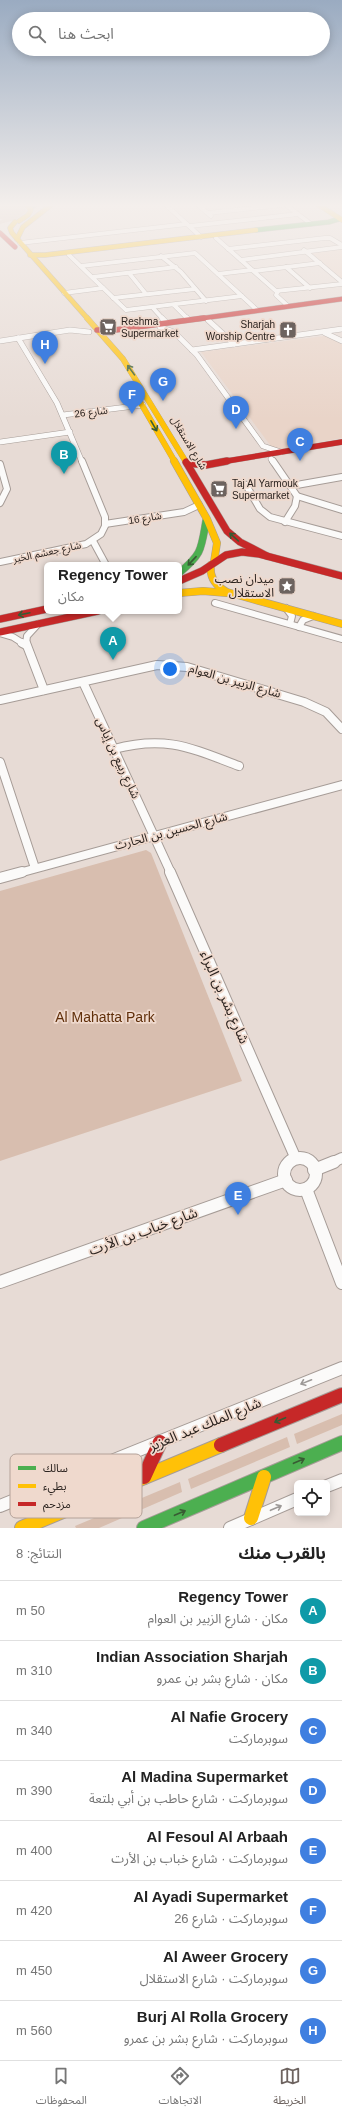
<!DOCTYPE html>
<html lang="ar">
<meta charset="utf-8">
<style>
body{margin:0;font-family:Arial,"Noto Sans Arabic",sans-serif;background:#f6f6f6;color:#222;direction:rtl}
.controls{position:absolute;right:12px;bottom:12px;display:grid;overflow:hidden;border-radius:6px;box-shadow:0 2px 10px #0003}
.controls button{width:36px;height:36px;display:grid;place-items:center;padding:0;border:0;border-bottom:1px solid #e0e0e0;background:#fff;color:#222;font:20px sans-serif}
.you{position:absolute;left:170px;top:669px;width:14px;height:14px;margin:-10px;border:3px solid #fff;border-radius:50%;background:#1a73e8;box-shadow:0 0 0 6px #1a73e833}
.badge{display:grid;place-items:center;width:26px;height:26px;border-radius:50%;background:#6d635f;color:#fff;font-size:13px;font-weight:700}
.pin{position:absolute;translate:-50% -33px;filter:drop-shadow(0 1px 2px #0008)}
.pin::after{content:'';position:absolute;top:21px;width:14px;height:12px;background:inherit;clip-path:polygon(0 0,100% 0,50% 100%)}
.popup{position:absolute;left:44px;top:562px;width:138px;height:52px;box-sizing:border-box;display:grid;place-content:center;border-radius:6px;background:#fff;filter:drop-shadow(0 1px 3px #0005);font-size:13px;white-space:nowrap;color:#767676}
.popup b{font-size:15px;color:#222}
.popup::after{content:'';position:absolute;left:50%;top:100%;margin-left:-8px;border:8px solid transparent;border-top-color:#fff}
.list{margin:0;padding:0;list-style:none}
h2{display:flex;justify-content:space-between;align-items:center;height:52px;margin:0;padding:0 16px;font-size:17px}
h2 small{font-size:13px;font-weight:400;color:#767676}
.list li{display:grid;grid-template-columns:26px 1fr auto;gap:12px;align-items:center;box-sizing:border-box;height:60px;padding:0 16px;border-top:1px solid #e0e0e0}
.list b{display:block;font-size:15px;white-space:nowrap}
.list p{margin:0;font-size:13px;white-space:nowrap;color:#767676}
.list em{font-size:13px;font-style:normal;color:#767676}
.icon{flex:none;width:22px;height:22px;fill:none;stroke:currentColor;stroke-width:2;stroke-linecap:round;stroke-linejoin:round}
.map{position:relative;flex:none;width:342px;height:1528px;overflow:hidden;direction:ltr}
.search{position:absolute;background:#fff;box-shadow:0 2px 10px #0003;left:12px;right:12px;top:12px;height:44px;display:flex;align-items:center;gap:10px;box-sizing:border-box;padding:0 14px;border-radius:22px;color:#767676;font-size:15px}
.sheet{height:532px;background:#fff}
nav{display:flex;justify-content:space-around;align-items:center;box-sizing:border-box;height:56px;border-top:1px solid #e0e0e0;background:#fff;font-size:11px;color:#767676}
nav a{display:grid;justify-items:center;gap:2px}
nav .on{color:#6d635f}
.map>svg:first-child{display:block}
</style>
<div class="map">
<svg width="342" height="1528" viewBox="0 0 342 1528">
<rect width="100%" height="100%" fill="#e7dbd5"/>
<g fill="#e9d4c8">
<path d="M 342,248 L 342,279 L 311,255 L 313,252 Z"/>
<path d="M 332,335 L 342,344 L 342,438 L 282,449 L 273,449 L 201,352 Z"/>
</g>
<g fill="#d8beaf">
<path d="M 0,205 L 12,206 L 10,205 L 22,205 L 25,208 L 26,212 L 15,220 L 0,224 L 0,221 L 3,219 L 0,219 Z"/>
<path d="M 146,850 L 151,853 L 242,1081 L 0,1161 L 0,891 Z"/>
<path d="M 342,1414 L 342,1425 L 297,1444 L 294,1434 Z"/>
<path d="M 287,1437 L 290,1447 L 191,1489 L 188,1479 Z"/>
<path d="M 180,1482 L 182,1492 L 99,1528 L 76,1528 L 75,1526 Z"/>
</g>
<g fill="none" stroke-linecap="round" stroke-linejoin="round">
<defs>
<g id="street-far5">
<path d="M 166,205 L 201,237"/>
<path d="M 198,205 L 211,216"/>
<path d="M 286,205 L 311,224"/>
<path d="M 208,213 L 282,205"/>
<path d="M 190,226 L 298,214"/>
<path d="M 216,238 L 276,291 L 342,284"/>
<path d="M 20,243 L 187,224"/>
<path d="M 228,249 L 325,238 L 330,238 L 342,245"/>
<path d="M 304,250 L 342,282"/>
<path d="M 69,255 L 126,310 L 242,296"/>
<path d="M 161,256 L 181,272 L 206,301"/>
<path d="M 241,260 L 342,247"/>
<path d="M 81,266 L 195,253 L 257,310"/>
<path d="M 286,267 L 310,288"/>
<path d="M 254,271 L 320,263"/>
<path d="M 129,273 L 146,294"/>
<path d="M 218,274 L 252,270"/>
<path d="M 93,277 L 176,267"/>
<path d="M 278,291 L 276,295 L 288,306"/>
<path d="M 64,293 L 103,288"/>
<path d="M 113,298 L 195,289"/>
<path d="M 174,305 L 188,319"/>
<path d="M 153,308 L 163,319"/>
</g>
<g id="street-far4">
<path d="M 162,318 L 166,322"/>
<path d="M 187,318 L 188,319"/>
<path d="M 208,320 L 234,344"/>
<path d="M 160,327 L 174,332 L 197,355 L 263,446 L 281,452"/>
<path d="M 325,333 L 342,341"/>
<path d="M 18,338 L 57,403 L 82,462"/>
<path d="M 0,341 L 70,330 L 89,332"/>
<path d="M 192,350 L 342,329"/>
<path d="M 63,415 L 143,405"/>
<path d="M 0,442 L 70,432"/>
<path d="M 271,459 L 273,462"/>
</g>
<g id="street-far3">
<path d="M 273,461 L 297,496 L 342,510"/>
<path d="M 0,464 L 7,489 L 0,503"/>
<path d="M 246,485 L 260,509 L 270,517 L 342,536"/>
<path d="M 291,486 L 342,477"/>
<path d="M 285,522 L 295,506 L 297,496"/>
<path d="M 105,524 L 184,512 L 199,505"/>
<path d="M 93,541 L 106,565"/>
<path d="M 0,562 L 86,544 L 101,534 L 105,526 L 105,517 L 82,461"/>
<path d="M 215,603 L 342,639"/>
<path d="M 286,608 L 292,616 L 290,624"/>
<path d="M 299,627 L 303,620 L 313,616"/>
<path d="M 0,633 L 13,637 L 24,644"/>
<path d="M 26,644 L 27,636 L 38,624"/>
</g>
<g id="street-far2">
<path d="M 22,643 L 26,645"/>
<path d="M 26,643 L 44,690"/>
<path d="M 83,682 L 171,873"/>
<path d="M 0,700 L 157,665 L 187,667 L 304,702 L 326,712 L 342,729"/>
<path d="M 114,749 C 166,735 191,748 239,766"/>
<path d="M 0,762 L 35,868"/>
<path d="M 19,873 L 342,785"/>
</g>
<g id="street-far1">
<path d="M 170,872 L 296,1159"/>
<path d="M 0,878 L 22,872"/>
<path d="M 331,1163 L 342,1158"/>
</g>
<g id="street">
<circle cx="300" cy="1174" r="16"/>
<path d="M 314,1170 L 334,1162"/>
<path d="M 306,1189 L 342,1283"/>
<path d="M 0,1282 L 286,1180"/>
<path d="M 327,1486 L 342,1480"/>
<path d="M 0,1506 L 342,1368"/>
<path d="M 230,1528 L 297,1499"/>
</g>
<g id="fast-far2">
<path d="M 30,208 L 34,205"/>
<path d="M 256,230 L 329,222 L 339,219"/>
</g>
<path id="fast-far1" d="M 179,573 C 202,554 201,550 206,521"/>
<path id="fast" d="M 144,1528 L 342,1443"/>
<g id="slow-far3">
<path d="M 319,205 L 342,220"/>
<path d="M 19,221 L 28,215 L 31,210 L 27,205"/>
<path d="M 15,222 L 10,228 L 12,233 L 88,319"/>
<path d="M 17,239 L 23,227 L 51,205"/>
<path d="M 30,255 L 45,255 L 256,230"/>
</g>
<g id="slow-far2">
<path d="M 87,318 L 123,359 L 186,462"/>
<path d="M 132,388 L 175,462"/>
</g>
<g id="slow-far1">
<path d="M 174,461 L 207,519 L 217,543 L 214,562"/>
<path d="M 211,565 C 209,578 216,586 227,592 L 342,624"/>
<path d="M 179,593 L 203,591 L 227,593"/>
</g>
<g id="slow">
<path d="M 251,1518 L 264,1477"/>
<path d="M 22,1528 L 221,1445"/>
</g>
<g id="jam-far3">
<path d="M 0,233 L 15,247"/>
<path d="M 197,319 L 342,299"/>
</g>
<g id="jam-far2">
<path d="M 97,330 L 115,330 L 204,318"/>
<path d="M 221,462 L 342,442"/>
</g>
<g id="jam-far1">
<path d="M 186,462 L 227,531 L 240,542 L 267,556"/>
<path d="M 187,463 L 206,465 L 227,461"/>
<path d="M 179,581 L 202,571 L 226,555 L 242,552 L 259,554 L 342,576"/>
<path d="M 0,619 L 47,609"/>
<path d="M 0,632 L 98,611"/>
</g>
<g id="jam">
<path d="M 221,1445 L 342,1395"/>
<path d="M 144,1477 L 160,1442"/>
</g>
</defs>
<use href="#street-far5" stroke="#a69c97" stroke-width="5"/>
<use href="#street-far4" stroke="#a69c97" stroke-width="6"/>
<use href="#street-far3" stroke="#a69c97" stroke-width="8"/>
<use href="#street-far2" stroke="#a69c97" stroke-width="10"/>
<use href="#street-far1" stroke="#a69c97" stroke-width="12"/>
<use href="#street" stroke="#a69c97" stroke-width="14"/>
<use href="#fast-far2" stroke="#a69c97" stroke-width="5.5"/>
<use href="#fast-far1" stroke="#a69c97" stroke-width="8"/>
<use href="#fast" stroke="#a69c97" stroke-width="16"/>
<use href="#slow-far3" stroke="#a69c97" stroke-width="5.5"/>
<use href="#slow-far2" stroke="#a69c97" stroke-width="6"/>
<use href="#slow-far1" stroke="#a69c97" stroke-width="8"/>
<use href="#slow" stroke="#a69c97" stroke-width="16"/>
<use href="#jam-far3" stroke="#a69c97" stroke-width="5.5"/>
<use href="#jam-far2" stroke="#a69c97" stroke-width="6"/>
<use href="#jam-far1" stroke="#a69c97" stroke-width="8"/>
<use href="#jam" stroke="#a69c97" stroke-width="16"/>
<use href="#street-far5" stroke="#fbfaf9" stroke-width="4"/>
<use href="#street-far4" stroke="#fbfaf9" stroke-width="5"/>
<use href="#street-far3" stroke="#fbfaf9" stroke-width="6"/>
<use href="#street-far2" stroke="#fbfaf9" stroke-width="8"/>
<use href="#street-far1" stroke="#fbfaf9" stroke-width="10"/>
<use href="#street" stroke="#fbfaf9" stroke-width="12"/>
<use href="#fast-far2" stroke="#4caf50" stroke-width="4.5"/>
<use href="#fast-far1" stroke="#4caf50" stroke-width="7"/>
<use href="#fast" stroke="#4caf50" stroke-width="14"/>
<use href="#slow-far3" stroke="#ffc107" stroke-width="4.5"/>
<use href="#slow-far2" stroke="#ffc107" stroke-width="5.5"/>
<use href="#slow-far1" stroke="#ffc107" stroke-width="7"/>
<use href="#slow" stroke="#ffc107" stroke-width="14"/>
<use href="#jam-far3" stroke="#c62828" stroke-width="4.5"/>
<use href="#jam-far2" stroke="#c62828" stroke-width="5.5"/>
<use href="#jam-far1" stroke="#c62828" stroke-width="7"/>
<use href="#jam" stroke="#c62828" stroke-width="14"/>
</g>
<defs><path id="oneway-shaft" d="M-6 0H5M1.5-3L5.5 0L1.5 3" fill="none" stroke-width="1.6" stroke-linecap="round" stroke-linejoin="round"/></defs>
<g stroke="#385b33">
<use href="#oneway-shaft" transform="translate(131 370) rotate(-126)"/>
<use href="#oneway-shaft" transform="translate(154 426) rotate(60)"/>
<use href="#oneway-shaft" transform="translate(234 537) rotate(-138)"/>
<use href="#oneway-shaft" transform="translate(192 561) rotate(133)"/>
<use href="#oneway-shaft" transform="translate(24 614) rotate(168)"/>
<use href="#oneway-shaft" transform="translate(280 1420) rotate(157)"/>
<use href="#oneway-shaft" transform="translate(299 1461) rotate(-23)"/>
<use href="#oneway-shaft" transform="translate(180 1513) rotate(-23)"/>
</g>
<g stroke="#9d9997">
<use href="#oneway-shaft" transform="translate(306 1382) rotate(158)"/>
<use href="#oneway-shaft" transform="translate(276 1508) rotate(-23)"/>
</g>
<linearGradient id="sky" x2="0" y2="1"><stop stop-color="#9aabc1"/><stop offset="0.49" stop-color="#f4efec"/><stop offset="1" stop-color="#f4efec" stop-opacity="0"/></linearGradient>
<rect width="342" height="419" fill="url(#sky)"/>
<defs>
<symbol id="supermarket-square" viewBox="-11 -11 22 22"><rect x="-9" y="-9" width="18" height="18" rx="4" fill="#6d635f" stroke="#efd9cd"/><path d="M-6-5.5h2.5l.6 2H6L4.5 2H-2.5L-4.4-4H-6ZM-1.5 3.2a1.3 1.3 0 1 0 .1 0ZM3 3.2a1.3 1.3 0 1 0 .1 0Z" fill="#fff"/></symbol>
<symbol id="church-square" viewBox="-11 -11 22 22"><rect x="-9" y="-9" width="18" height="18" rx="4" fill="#6d635f" stroke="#efd9cd"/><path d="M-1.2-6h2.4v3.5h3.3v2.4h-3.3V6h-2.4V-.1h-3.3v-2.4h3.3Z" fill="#fff"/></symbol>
<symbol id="sight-square" viewBox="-11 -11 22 22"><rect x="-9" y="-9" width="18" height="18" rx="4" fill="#6d635f" stroke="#efd9cd"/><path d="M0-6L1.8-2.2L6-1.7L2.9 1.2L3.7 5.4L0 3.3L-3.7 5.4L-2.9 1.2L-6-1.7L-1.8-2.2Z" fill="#fff"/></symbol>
</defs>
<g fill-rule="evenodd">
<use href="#supermarket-square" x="98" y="317" width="20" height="20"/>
<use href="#church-square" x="278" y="320" width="20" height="20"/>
<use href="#supermarket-square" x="209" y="479" width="20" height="20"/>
<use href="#sight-square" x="277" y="576" width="20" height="20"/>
</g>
<g text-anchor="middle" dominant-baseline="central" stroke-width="3.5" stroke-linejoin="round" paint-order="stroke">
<g font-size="10" fill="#2b231f" stroke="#efd9cd" text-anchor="start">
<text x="121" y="321">Reshma<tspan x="121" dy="12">Supermarket</tspan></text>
<text x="275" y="324" text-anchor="end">Sharjah<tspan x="275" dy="12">Worship Centre</tspan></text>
<text x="232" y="483">Taj Al Yarmouk<tspan x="232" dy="12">Supermarket</tspan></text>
</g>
<g font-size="10" fill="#2b231f" stroke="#efd9cd">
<text transform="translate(91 412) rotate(-7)">شارع 26</text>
<text transform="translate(189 443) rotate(59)">شارع الاستقلال</text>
<text transform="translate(145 518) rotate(-9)">شارع 16</text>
<text transform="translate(47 552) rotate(-12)">شارع جعشم الخير</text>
</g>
<g font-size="12" fill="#2b231f" stroke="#efd9cd" text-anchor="end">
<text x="274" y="579">ميدان نصب<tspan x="274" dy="14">الاستقلال</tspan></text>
</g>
<g font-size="12" fill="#2b231f" stroke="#efd9cd">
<text transform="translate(235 681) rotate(16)">شارع الزبير بن العوام</text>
<text transform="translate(118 758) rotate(65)">شارع ربيع بن إياس</text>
<text transform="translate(171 831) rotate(-15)">شارع الحسين بن الحارث</text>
</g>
<g font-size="14" fill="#2b231f" stroke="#efd9cd">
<text transform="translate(225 997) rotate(66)">شارع بشر بن البراء</text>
<text transform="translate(143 1231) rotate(-20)">شارع خباب بن الأرت</text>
<text transform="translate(205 1424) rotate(-22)">شارع الملك عبد العزيز</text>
</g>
<g font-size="14" fill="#602f0a" stroke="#efd9cd">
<text x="105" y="1017">Al Mahatta Park</text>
</g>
</g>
<rect x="10" y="1454" width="132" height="64" rx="6" fill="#efd9cd" stroke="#b4a299" stroke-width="1"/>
<rect x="18" y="1466" width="18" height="4" fill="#4caf50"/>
<rect x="18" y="1484" width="18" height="4" fill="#ffc107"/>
<rect x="18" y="1502" width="18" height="4" fill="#c62828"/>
<g font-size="11" fill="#2b231f">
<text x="43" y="1472">سالك</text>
<text x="43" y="1490">بطيء</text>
<text x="43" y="1508">مزدحم</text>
</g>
</svg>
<div class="controls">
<button><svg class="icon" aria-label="locate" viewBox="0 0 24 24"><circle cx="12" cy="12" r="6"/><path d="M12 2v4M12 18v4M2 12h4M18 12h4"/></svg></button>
</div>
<div class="you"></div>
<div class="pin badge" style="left:113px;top:660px;background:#0f9aa8">A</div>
<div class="popup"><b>Regency Tower</b>مكان</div>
<div class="pin badge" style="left:64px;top:474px;background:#0f9aa8">B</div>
<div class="pin badge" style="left:300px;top:461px;background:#3f7fe0">C</div>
<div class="pin badge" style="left:236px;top:429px;background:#3f7fe0">D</div>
<div class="pin badge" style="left:238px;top:1215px;background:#3f7fe0">E</div>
<div class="pin badge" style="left:132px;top:414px;background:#3f7fe0">F</div>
<div class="pin badge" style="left:163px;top:401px;background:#3f7fe0">G</div>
<div class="pin badge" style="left:45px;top:364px;background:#3f7fe0">H</div>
<div class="search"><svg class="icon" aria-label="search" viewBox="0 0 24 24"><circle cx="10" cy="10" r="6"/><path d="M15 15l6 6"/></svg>ابحث هنا</div>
</div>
<section class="sheet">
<h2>بالقرب منك<small>النتائج: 8</small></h2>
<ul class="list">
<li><span class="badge" style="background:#0f9aa8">A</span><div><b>Regency Tower</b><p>مكان · شارع الزبير بن العوام</p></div><em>50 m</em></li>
<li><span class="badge" style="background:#0f9aa8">B</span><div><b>Indian Association Sharjah</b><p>مكان · شارع بشر بن عمرو</p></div><em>310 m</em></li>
<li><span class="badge" style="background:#3f7fe0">C</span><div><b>Al Nafie Grocery</b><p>سوبرماركت</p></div><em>340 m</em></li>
<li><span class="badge" style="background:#3f7fe0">D</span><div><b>Al Madina Supermarket</b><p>سوبرماركت · شارع حاطب بن أبي بلتعة</p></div><em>390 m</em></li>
<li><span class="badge" style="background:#3f7fe0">E</span><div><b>Al Fesoul Al Arbaah</b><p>سوبرماركت · شارع خباب بن الأرت</p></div><em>400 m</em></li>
<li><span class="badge" style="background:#3f7fe0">F</span><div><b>Al Ayadi Supermarket</b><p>سوبرماركت · شارع 26</p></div><em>420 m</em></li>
<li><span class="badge" style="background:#3f7fe0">G</span><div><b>Al Aweer Grocery</b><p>سوبرماركت · شارع الاستقلال</p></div><em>450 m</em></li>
<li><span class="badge" style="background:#3f7fe0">H</span><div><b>Burj Al Rolla Grocery</b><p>سوبرماركت · شارع بشر بن عمرو</p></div><em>560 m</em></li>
</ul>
</section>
<nav>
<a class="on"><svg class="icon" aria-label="map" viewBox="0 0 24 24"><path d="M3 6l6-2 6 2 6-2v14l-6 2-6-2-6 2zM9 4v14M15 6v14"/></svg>الخريطة</a>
<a><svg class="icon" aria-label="directions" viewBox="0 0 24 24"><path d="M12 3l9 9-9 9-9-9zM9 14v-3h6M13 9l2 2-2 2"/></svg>الاتجاهات</a>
<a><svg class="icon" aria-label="saved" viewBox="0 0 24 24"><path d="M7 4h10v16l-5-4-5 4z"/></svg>المحفوظات</a>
</nav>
